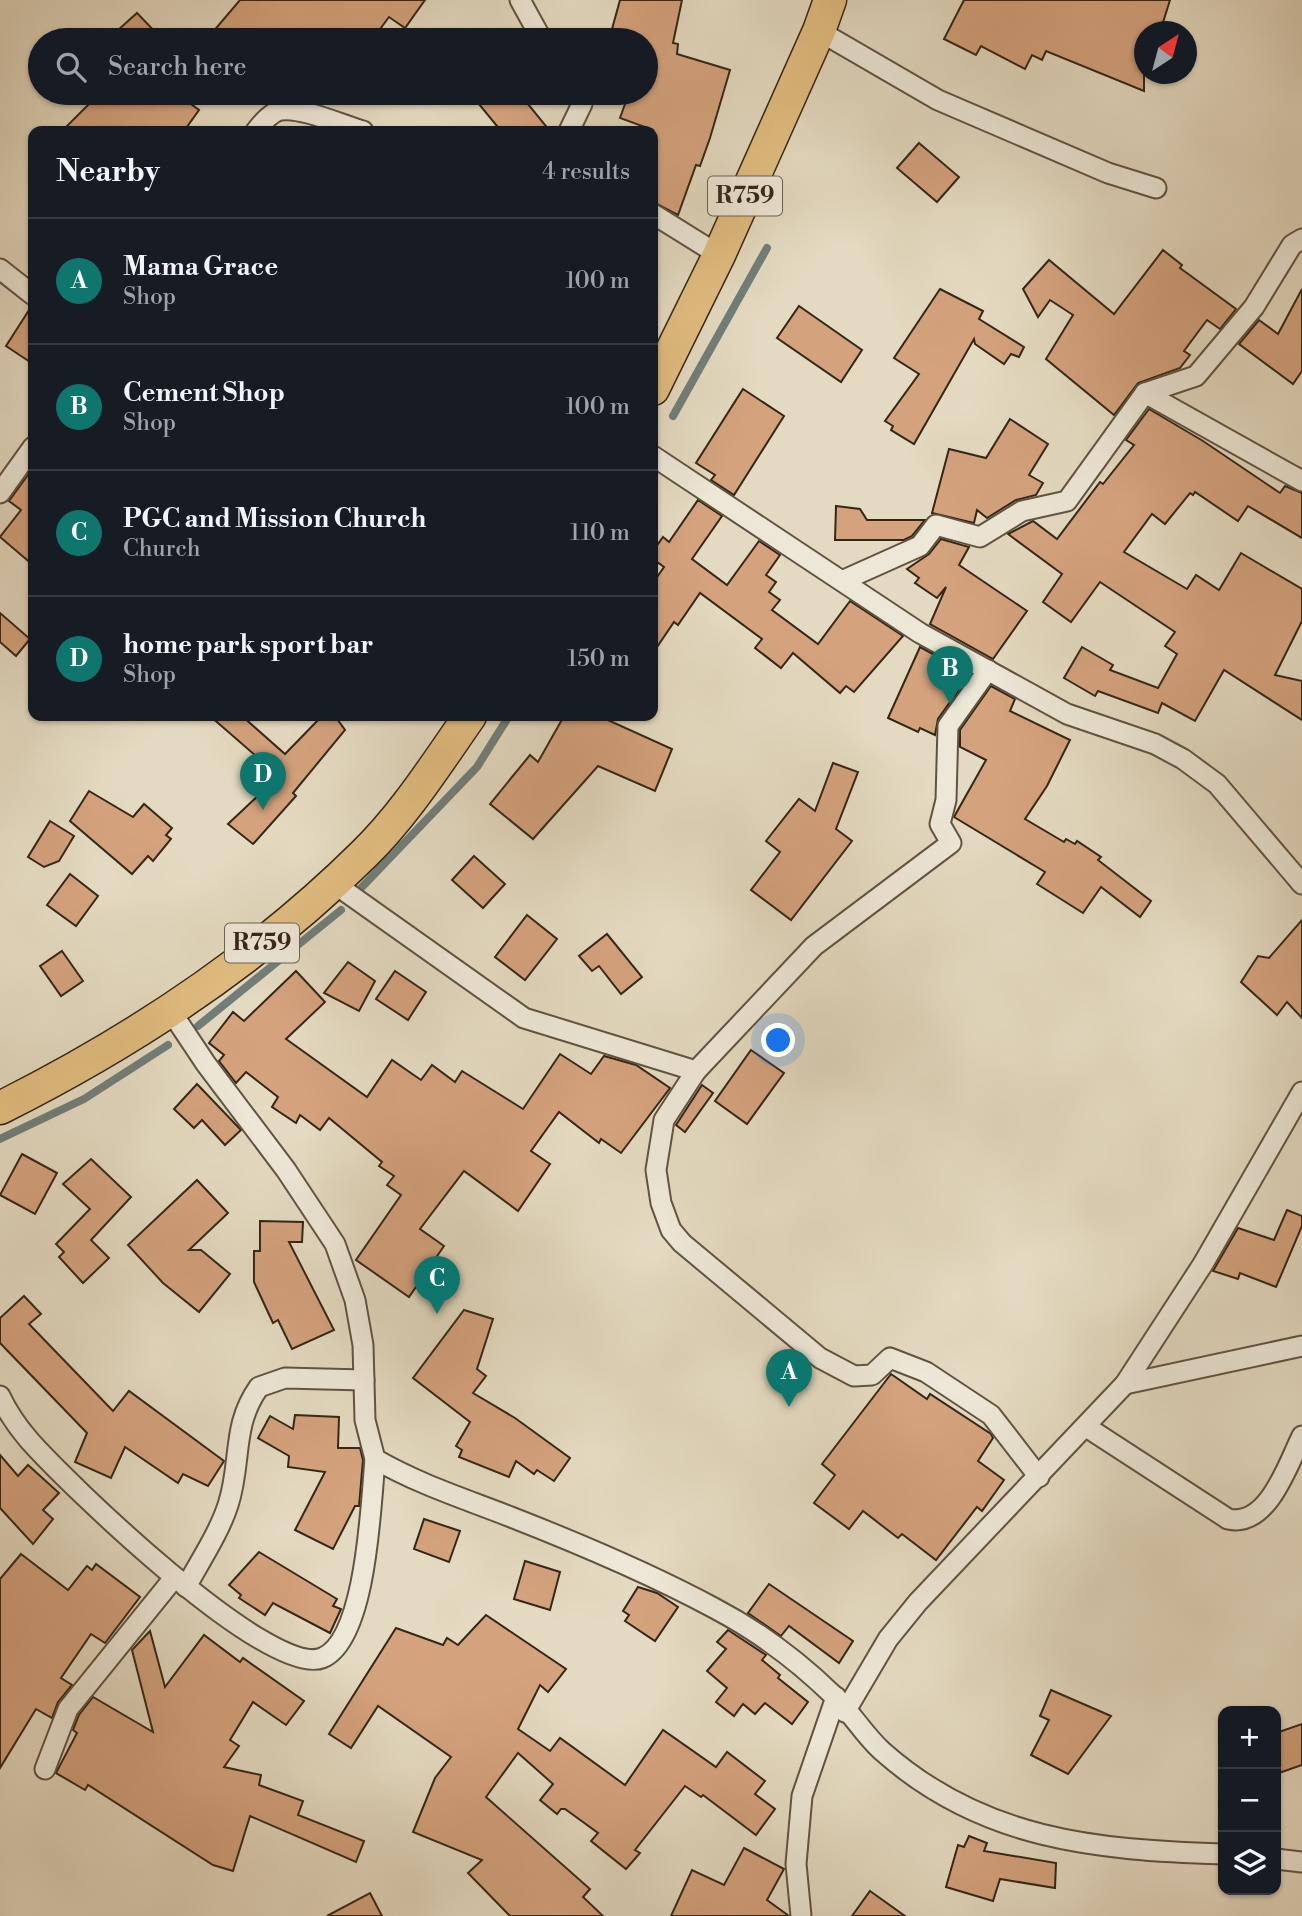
<!DOCTYPE html>
<meta charset="utf-8">
<style>
body{margin:0;font-family:"Libre Bodoni",serif;background:#20242c;color:#f1f3f6}
.controls{position:absolute;right:21px;bottom:21px;display:grid;overflow:hidden;border-radius:14px;box-shadow:0 2px 5px #0004}
.controls button{width:63px;height:63px;display:grid;place-items:center;padding:0;border:0;border-bottom:2px solid #363941;background:#171b24;color:#f1f3f6;font:35px sans-serif}
.compass{position:absolute;left:1134px;top:21px;width:63px;height:63px;border-radius:50%;background:#171b24;box-shadow:0 2px 5px #0004;rotate:36deg}
.you{position:absolute;left:779px;top:1041px;width:24px;height:24px;margin:-18px;border:5px solid #fff;border-radius:50%;background:#1a73e8;box-shadow:0 0 0 10px #1a73e833}
.badge{display:grid;place-items:center;width:46px;height:46px;border-radius:50%;background:#0f766e;color:#fff;font-size:23px;font-weight:700}
.pin{position:absolute;translate:-50% -58px;filter:drop-shadow(0 2px 4px #0008)}
.pin::after{content:'';position:absolute;top:37px;width:24px;height:21px;background:inherit;clip-path:polygon(0 0,100% 0,50% 100%)}
.list{margin:0;padding:0;list-style:none}
h2{display:flex;justify-content:space-between;align-items:center;height:91px;margin:0;padding:0 28px;font-size:30px}
h2 small{font-size:23px;font-weight:400;color:#9ea1a6}
.list li{display:grid;grid-template-columns:46px 1fr auto;gap:21px;align-items:center;box-sizing:border-box;height:126px;padding:0 28px;border-top:2px solid #363941}
.list b{display:block;font-size:26px;white-space:nowrap}
.list p{margin:0;font-size:23px;white-space:nowrap;color:#9ea1a6}
.list em{font-size:23px;font-style:normal;color:#9ea1a6}
.icon{flex:none;width:38px;height:38px;fill:none;stroke:currentColor;stroke-width:2;stroke-linecap:round;stroke-linejoin:round}
.map{position:relative;flex:none;width:1302px;height:1916px;overflow:hidden}
.search{position:absolute;background:#171b24;box-shadow:0 2px 5px #0004;left:28px;top:28px;width:630px;height:77px;display:flex;align-items:center;gap:18px;box-sizing:border-box;padding:0 24px;border-radius:38px;color:#9ea1a6;font-size:26px}
.panel{position:absolute;background:#171b24;box-shadow:0 2px 5px #0004;left:28px;top:126px;width:630px;height:595px;border-radius:14px}
.map>svg:first-child{display:block}
</style>
<div class="map">
<svg width="1302" height="1916" viewBox="0 0 1302 1916">
<rect width="100%" height="100%" fill="#e4dac1"/>
<filter id="stains"><feTurbulence type="fractalNoise" baseFrequency=".00286" numOctaves="4"/><feColorMatrix values="0 0 0 0 .2 0 0 0 0 .09 0 0 0 0 .02 0 0 0 .5 -.17"/></filter>
<radialGradient id="worn" r=".72"><stop offset=".6" stop-color="#630" stop-opacity="0"/><stop offset="1" stop-color="#630" stop-opacity=".3"/></radialGradient>
<g fill="none" stroke-linecap="round" stroke-linejoin="round">
<g stroke="#717e7a" stroke-width="8">
<path d="M 673,416 L 767,248"/>
<path d="M 361,888 L 477,767 L 509,716"/>
<path d="M 198,1026 L 341,910"/>
<path d="M 0,1139 L 84,1099 L 168,1045"/>
</g>
</g>
<g fill="#d4a27d" stroke="#342716" stroke-width="2">
<path d="M 240,0 L 425,0 L 405,28 L 389,17 L 372,40 L 206,40 Z"/>
<path d="M 620,0 L 682,0 L 673,43 L 678,44 L 677,54 L 730,70 L 710,138 L 700,166 L 696,165 L 678,215 L 653,202 L 653,130 L 620,118 L 629,93 L 646,93 L 646,40 L 609,40 Z"/>
<path d="M 964,0 L 1170,0 L 1160,32 L 1144,32 L 1144,91 L 1046,51 L 1042,60 L 1032,55 L 1025,69 L 981,46 L 976,55 L 944,39 Z"/>
<path d="M 137,13 L 163,40 L 107,40 Z"/>
<path d="M 108,93 L 176,93 L 199,110 L 184,131 L 62,131 L 89,104 Z"/>
<path d="M 490,93 L 519,93 L 550,131 L 501,131 L 478,103 Z"/>
<path d="M 919,143 L 959,177 L 937,202 L 897,168 Z"/>
<path d="M 1163,250 L 1182,265 L 1180,268 L 1236,309 L 1220,329 L 1207,320 L 1184,351 L 1190,355 L 1180,368 L 1138,383 L 1114,415 L 1046,359 L 1073,315 L 1050,300 L 1038,317 L 1023,289 L 1049,260 L 1114,314 Z"/>
<path d="M 940,289 L 983,311 L 979,319 L 1024,347 L 1019,357 L 1011,354 L 1004,364 L 975,344 L 974,339 L 914,444 L 891,430 L 893,426 L 885,421 L 919,374 L 894,358 Z"/>
<path d="M 1302,289 L 1302,371 L 1293,384 L 1239,344 L 1259,320 L 1278,334 Z"/>
<path d="M 799,306 L 862,350 L 841,382 L 777,338 Z"/>
<path d="M 31,307 L 33,307 L 33,364 L 6,346 Z"/>
<path d="M 743,389 L 784,416 L 734,495 L 711,480 L 715,475 L 696,463 Z"/>
<path d="M 1149,409 L 1203,441 L 1280,493 L 1285,486 L 1302,493 L 1302,538 L 1248,506 L 1238,521 L 1195,492 L 1193,495 L 1190,493 L 1165,524 L 1152,514 L 1124,552 L 1187,589 L 1196,575 L 1219,590 L 1241,553 L 1302,589 L 1302,621 L 1275,675 L 1302,681 L 1302,720 L 1224,670 L 1195,721 L 1162,703 L 1158,713 L 1098,691 L 1095,696 L 1064,678 L 1082,647 L 1113,665 L 1110,670 L 1158,688 L 1177,654 L 1165,646 L 1175,632 L 1100,582 L 1071,622 L 1043,602 L 1062,574 L 1008,534 L 1033,521 L 1057,539 L 1100,482 L 1103,484 L 1134,445 L 1126,440 Z"/>
<path d="M 1010,419 L 1048,444 L 1029,475 L 1043,483 L 1036,495 L 1016,500 L 987,518 L 977,510 L 974,523 L 932,513 L 949,449 L 986,458 Z"/>
<path d="M 33,468 L 33,565 L 0,537 L 21,510 L 9,501 Z"/>
<path d="M 698,500 L 722,516 L 692,559 L 727,585 L 759,541 L 780,555 L 766,575 L 776,582 L 769,592 L 780,600 L 772,610 L 818,644 L 850,601 L 903,636 L 854,692 L 846,686 L 840,693 L 793,653 L 781,668 L 755,648 L 762,639 L 700,593 L 678,625 L 674,622 L 653,653 L 653,583 L 664,567 L 653,559 L 653,551 L 663,537 L 669,542 Z"/>
<path d="M 836,506 L 860,509 L 867,520 L 925,520 L 912,536 L 904,540 L 835,540 Z"/>
<path d="M 941,539 L 969,547 L 959,565 L 1027,611 L 993,659 L 930,624 L 946,587 L 937,598 L 915,583 L 919,578 L 907,569 L 929,554 Z"/>
<path d="M 0,613 L 30,639 L 16,656 L 0,642 Z"/>
<path d="M 920,647 L 970,674 L 938,719 L 935,735 L 920,728 L 918,732 L 888,718 Z"/>
<path d="M 991,686 L 1015,699 L 1010,711 L 1070,740 L 1047,786 L 1025,819 L 1064,842 L 1066,839 L 1075,844 L 1077,841 L 1101,857 L 1098,860 L 1151,901 L 1140,917 L 1101,887 L 1083,913 L 1037,884 L 1045,872 L 954,817 L 986,760 L 960,747 L 960,730 Z"/>
<path d="M 210,716 L 242,716 L 285,754 L 322,716 L 335,716 L 345,730 L 293,793 L 296,796 L 253,844 L 228,824 L 279,776 Z"/>
<path d="M 564,716 L 599,716 L 672,749 L 655,791 L 598,766 L 533,839 L 490,804 L 530,755 L 538,762 Z"/>
<path d="M 833,763 L 858,772 L 836,829 L 852,841 L 791,920 L 751,890 L 780,852 L 766,841 L 799,799 L 815,811 Z"/>
<path d="M 89,791 L 133,817 L 144,804 L 172,828 L 166,835 L 171,839 L 153,861 L 148,856 L 132,874 L 70,821 Z"/>
<path d="M 50,821 L 74,836 L 59,861 L 44,867 L 28,857 Z"/>
<path d="M 474,856 L 505,884 L 483,908 L 452,880 Z"/>
<path d="M 70,874 L 98,896 L 76,926 L 47,905 Z"/>
<path d="M 527,915 L 557,939 L 525,980 L 495,957 Z"/>
<path d="M 1302,920 L 1302,1018 L 1287,1002 L 1277,1015 L 1241,982 L 1258,956 L 1269,958 Z"/>
<path d="M 607,934 L 642,977 L 621,994 L 599,966 L 592,971 L 579,956 Z"/>
<path d="M 62,951 L 83,981 L 61,996 L 40,966 Z"/>
<path d="M 348,962 L 375,981 L 359,1011 L 324,993 Z"/>
<path d="M 296,971 L 325,1002 L 286,1039 L 367,1097 L 392,1060 L 421,1080 L 432,1065 L 455,1082 L 462,1071 L 523,1109 L 560,1054 L 591,1074 L 604,1056 L 636,1065 L 670,1088 L 621,1153 L 601,1139 L 599,1143 L 559,1112 L 531,1151 L 550,1164 L 518,1211 L 464,1171 L 420,1229 L 444,1246 L 409,1297 L 356,1260 L 401,1195 L 387,1185 L 394,1176 L 379,1166 L 382,1162 L 329,1118 L 320,1130 L 300,1115 L 296,1123 L 272,1107 L 278,1097 L 246,1072 L 236,1083 L 219,1061 L 224,1055 L 209,1043 L 233,1012 L 244,1021 Z"/>
<path d="M 395,971 L 426,992 L 408,1020 L 376,999 Z"/>
<path d="M 751,1050 L 784,1073 L 747,1124 L 715,1101 Z"/>
<path d="M 197,1084 L 241,1130 L 225,1145 L 202,1120 L 194,1128 L 174,1109 Z"/>
<path d="M 702,1085 L 713,1093 L 685,1132 L 676,1125 Z"/>
<path d="M 22,1154 L 57,1173 L 35,1214 L 0,1195 Z"/>
<path d="M 91,1159 L 131,1197 L 91,1240 L 109,1258 L 83,1283 L 59,1257 L 64,1252 L 56,1244 L 90,1209 L 63,1184 Z"/>
<path d="M 197,1180 L 228,1213 L 189,1250 L 201,1250 L 230,1274 L 199,1312 L 163,1283 L 128,1245 Z"/>
<path d="M 1287,1210 L 1302,1216 L 1302,1226 L 1276,1287 L 1240,1273 L 1238,1279 L 1213,1271 L 1238,1228 L 1274,1240 Z"/>
<path d="M 260,1221 L 303,1222 L 302,1242 L 289,1242 L 334,1330 L 292,1349 L 278,1320 L 273,1323 L 254,1282 L 254,1251 L 260,1251 Z"/>
<path d="M 24,1296 L 41,1314 L 29,1324 L 113,1411 L 129,1391 L 224,1461 L 208,1486 L 183,1474 L 178,1483 L 125,1447 L 111,1478 L 75,1462 L 87,1433 L 0,1343 L 0,1318 Z"/>
<path d="M 464,1310 L 493,1319 L 477,1369 L 486,1376 L 473,1393 L 515,1418 L 570,1458 L 554,1481 L 537,1470 L 534,1474 L 516,1461 L 509,1477 L 459,1457 L 462,1450 L 456,1446 L 470,1422 L 413,1378 Z"/>
<path d="M 891,1374 L 927,1399 L 930,1394 L 991,1434 L 993,1438 L 978,1461 L 1004,1480 L 982,1511 L 977,1507 L 936,1560 L 902,1534 L 898,1538 L 863,1511 L 849,1529 L 814,1503 L 835,1475 L 822,1464 Z"/>
<path d="M 295,1415 L 339,1417 L 338,1448 L 360,1448 L 363,1460 L 359,1506 L 355,1506 L 333,1549 L 295,1530 L 325,1472 L 288,1467 L 289,1456 L 258,1438 L 270,1416 L 293,1429 Z"/>
<path d="M 0,1455 L 18,1476 L 28,1465 L 59,1493 L 43,1510 L 53,1519 L 33,1544 L 0,1508 Z"/>
<path d="M 424,1519 L 460,1531 L 449,1562 L 414,1549 Z"/>
<path d="M 259,1552 L 337,1599 L 333,1606 L 341,1609 L 330,1633 L 273,1603 L 265,1615 L 239,1598 L 241,1595 L 229,1585 Z"/>
<path d="M 21,1554 L 68,1590 L 87,1566 L 92,1570 L 96,1564 L 140,1597 L 105,1643 L 91,1634 L 61,1678 L 72,1685 L 58,1702 L 52,1718 L 36,1709 L 0,1768 L 0,1579 Z"/>
<path d="M 525,1561 L 560,1572 L 550,1610 L 514,1599 Z"/>
<path d="M 769,1584 L 853,1641 L 839,1663 L 789,1626 L 781,1636 L 748,1613 Z"/>
<path d="M 638,1587 L 657,1593 L 678,1607 L 655,1641 L 625,1621 L 629,1615 L 623,1611 Z"/>
<path d="M 486,1615 L 566,1669 L 548,1692 L 540,1685 L 518,1729 L 550,1751 L 560,1738 L 625,1785 L 663,1730 L 716,1767 L 727,1752 L 765,1781 L 755,1794 L 775,1809 L 756,1835 L 703,1795 L 701,1797 L 685,1786 L 635,1850 L 640,1853 L 626,1869 L 591,1841 L 598,1833 L 565,1809 L 561,1809 L 557,1814 L 540,1800 L 553,1784 L 518,1753 L 486,1797 L 590,1889 L 583,1897 L 603,1916 L 510,1916 L 468,1873 L 482,1860 L 413,1832 L 435,1778 L 451,1757 L 378,1706 L 351,1748 L 329,1734 L 396,1628 L 443,1645 L 447,1638 L 458,1645 Z"/>
<path d="M 728,1630 L 766,1655 L 762,1660 L 780,1675 L 778,1678 L 808,1702 L 792,1724 L 765,1703 L 755,1714 L 743,1704 L 734,1716 L 716,1702 L 727,1688 L 707,1671 L 726,1649 L 717,1642 Z"/>
<path d="M 150,1631 L 165,1687 L 204,1635 L 240,1662 L 243,1658 L 304,1701 L 286,1725 L 253,1702 L 230,1740 L 239,1746 L 224,1767 L 261,1775 L 259,1785 L 303,1801 L 298,1815 L 364,1841 L 356,1862 L 250,1816 L 233,1871 L 213,1865 L 88,1785 L 85,1790 L 56,1773 L 77,1733 L 73,1730 L 79,1715 L 93,1697 L 153,1732 L 132,1650 Z"/>
<path d="M 1051,1690 L 1111,1716 L 1068,1774 L 1031,1755 L 1049,1720 L 1040,1716 Z"/>
<path d="M 1302,1724 L 1302,1765 L 1276,1774 L 1276,1733 Z"/>
<path d="M 969,1836 L 987,1843 L 984,1851 L 1056,1863 L 1055,1888 L 1000,1879 L 993,1901 L 946,1887 L 958,1845 L 964,1847 Z"/>
<path d="M 744,1848 L 784,1869 L 767,1900 L 789,1916 L 671,1916 L 692,1870 L 724,1885 Z"/>
<path d="M 870,1891 L 905,1916 L 852,1916 Z"/>
<path d="M 370,1893 L 382,1916 L 327,1916 Z"/>
</g>
<g fill="none" stroke-linecap="round" stroke-linejoin="round">
<defs>
<g id="minor">
<path d="M 520,0 L 542,40"/>
<path d="M 819,31 L 938,100 L 1108,173 L 1156,188"/>
<path d="M 256,131 C 262,123 271,112 281,110 C 302,107 342,125 363,131"/>
<path d="M 569,131 L 582,104 L 581,93"/>
<path d="M 653,214 L 719,255"/>
<path d="M 0,269 L 33,295"/>
<path d="M 1145,393 L 1302,481"/>
<path d="M 653,456 L 920,633 L 1067,714 L 1155,744 L 1183,759 L 1217,784 L 1302,884"/>
<path d="M 0,493 L 33,447"/>
<path d="M 844,580 L 920,546 L 936,525 L 980,537 L 1022,511 L 1067,501 L 1145,393 L 1196,376 L 1254,307 L 1292,245 L 1302,239"/>
<path d="M 988,670 L 948,726 L 946,800 L 940,824 L 951,843 L 814,946 L 696,1071 L 664,1120 L 656,1170 L 661,1203 L 671,1230 L 682,1243 L 820,1358 L 854,1376 L 872,1375 L 890,1358 L 926,1372 L 991,1415 L 1039,1477"/>
<path d="M 332,882 L 524,1018 L 696,1071"/>
<path d="M 170,1010 L 206,1064 L 286,1170 L 335,1244 L 355,1300 L 363,1345 L 365,1420 L 375,1459 C 418,1484 465,1499 511,1517 C 580,1544 649,1573 714,1608 C 756,1630 799,1662 833,1695 C 851,1712 864,1735 882,1751 C 982,1840 1096,1850 1223,1854"/>
<path d="M 1125,1384 L 1302,1346"/>
<path d="M 0,1396 C 7,1411 17,1426 29,1440 C 66,1482 269,1679 322,1658 C 367,1640 371,1501 375,1459"/>
<path d="M 1088,1428 L 1228,1519 C 1268,1528 1288,1464 1302,1436"/>
<path d="M 186,1587 C 200,1561 219,1533 228,1505 C 242,1463 231,1426 259,1387 L 285,1378 L 364,1380"/>
<path d="M 845,1712 L 888,1639 L 918,1602 L 1125,1384 L 1203,1264 L 1302,1092"/>
<path d="M 45,1769 L 68,1709 L 174,1578"/>
<path d="M 1276,1859 L 1302,1862"/>
<path d="M 801,1916 L 796,1864 L 802,1796 L 836,1697"/>
</g>
<g id="primary">
<path d="M 653,389 L 719,255 L 819,31 L 830,0"/>
<path d="M 0,1108 C 132,1042 259,958 364,854 C 405,814 437,763 470,716"/>
</g>
</defs>
<use href="#minor" stroke="#605441" stroke-width="23"/>
<use href="#primary" stroke="#342716" stroke-width="35"/>
<use href="#minor" stroke="#ede7d7" stroke-width="19"/>
<use href="#primary" stroke="#e2bd80" stroke-width="32"/>
</g>
<g text-anchor="middle" dominant-baseline="central" stroke-width="7" stroke-linejoin="round" paint-order="stroke">
<g fill="#ede7d7" stroke="#6c6150" stroke-width="2">
<rect x="708" y="176.5" width="74" height="39" rx="5"/>
<rect x="225" y="923.5" width="74" height="39" rx="5"/>
</g>
<g font-size="23" font-weight="bold" fill="#342716">
<text x="745" y="196">R759</text>
<text x="262" y="943">R759</text>
</g>
</g>
<rect width="100%" height="100%" filter="url(#stains)"/>
<rect width="100%" height="100%" fill="url(#worn)"/>
</svg>
<div class="controls">
<button>+</button>
<button>−</button>
<button><svg class="icon" aria-label="layers" viewBox="0 0 24 24"><path d="M12 4l9 5-9 5-9-5zM3 14l9 5 9-5"/></svg></button>
</div>
<svg class="compass" viewBox="-18 -18 36 36"><path d="M0-13l5 13h-10z" fill="#e53935"/><path d="M0 13l5-13h-10z" fill="#9ea1a6"/></svg>
<div class="you"></div>
<div class="pin badge" style="left:789px;top:1407px">A</div>
<div class="pin badge" style="left:950px;top:704px">B</div>
<div class="pin badge" style="left:437px;top:1314px">C</div>
<div class="pin badge" style="left:263px;top:810px">D</div>
<div class="search"><svg class="icon" aria-label="search" viewBox="0 0 24 24"><circle cx="10" cy="10" r="6"/><path d="M15 15l6 6"/></svg>Search here</div>
<section class="panel">
<h2>Nearby<small>4 results</small></h2>
<ul class="list">
<li><span class="badge">A</span><div><b>Mama Grace</b><p>Shop</p></div><em>100 m</em></li>
<li><span class="badge">B</span><div><b>Cement Shop</b><p>Shop</p></div><em>100 m</em></li>
<li><span class="badge">C</span><div><b>PGC and Mission Church</b><p>Church</p></div><em>110 m</em></li>
<li><span class="badge">D</span><div><b>home park sport bar</b><p>Shop</p></div><em>150 m</em></li>
</ul>
</section>
</div>
